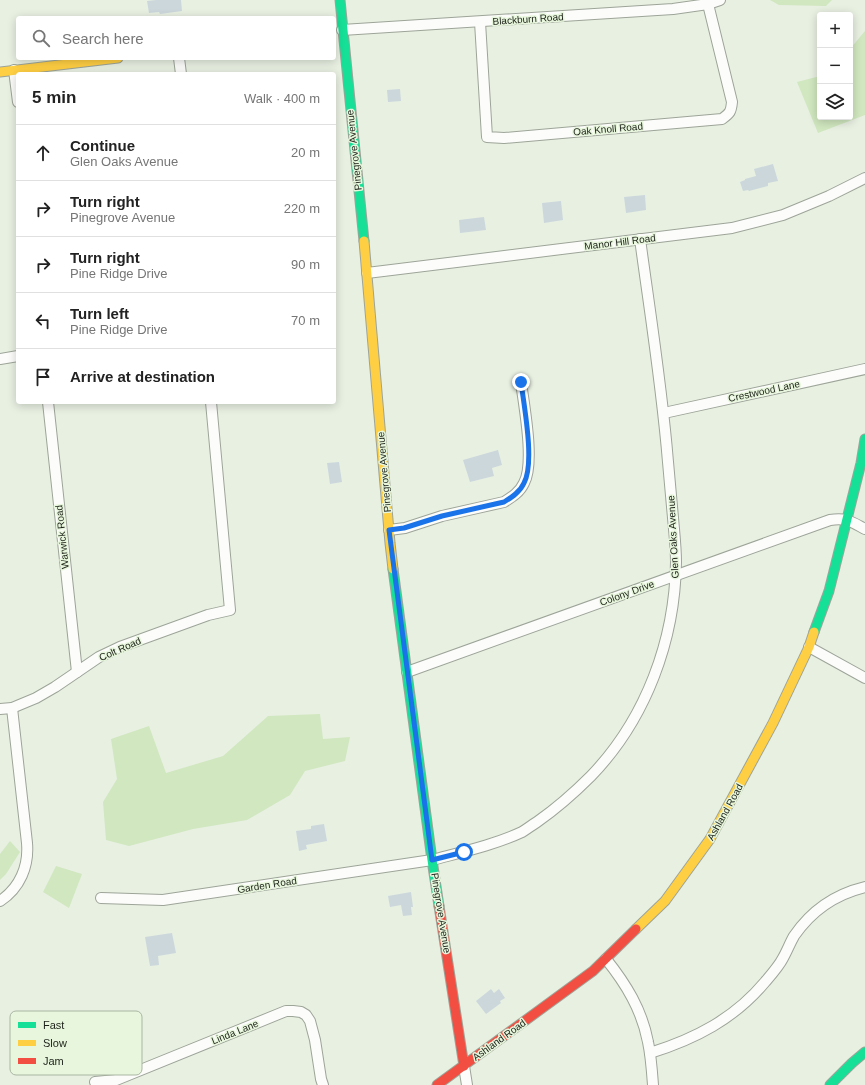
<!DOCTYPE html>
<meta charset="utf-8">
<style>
body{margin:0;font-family:Helvetica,sans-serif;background:#f6f6f6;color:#222}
.controls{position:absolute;right:12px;top:12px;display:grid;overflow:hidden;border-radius:4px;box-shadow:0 2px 10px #0003}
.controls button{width:36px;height:36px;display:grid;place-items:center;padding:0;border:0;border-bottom:1px solid #e0e0e0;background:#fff;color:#222;font:20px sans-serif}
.stop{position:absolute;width:12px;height:12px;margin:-9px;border:3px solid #1a73e8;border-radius:50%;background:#fff}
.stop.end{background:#1a73e8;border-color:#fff;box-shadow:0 1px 4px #0008}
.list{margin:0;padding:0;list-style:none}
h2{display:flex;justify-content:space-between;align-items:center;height:52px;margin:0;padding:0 16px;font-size:17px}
h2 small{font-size:13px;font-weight:400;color:#767676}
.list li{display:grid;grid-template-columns:26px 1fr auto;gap:12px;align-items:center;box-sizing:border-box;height:56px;padding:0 16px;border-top:1px solid #e0e0e0}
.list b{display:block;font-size:15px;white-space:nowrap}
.list p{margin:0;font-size:13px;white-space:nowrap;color:#767676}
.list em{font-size:13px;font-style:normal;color:#767676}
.icon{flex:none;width:22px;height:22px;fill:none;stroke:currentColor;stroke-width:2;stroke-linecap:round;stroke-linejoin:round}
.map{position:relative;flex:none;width:865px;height:1085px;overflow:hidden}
.search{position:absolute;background:#fff;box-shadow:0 2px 10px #0003;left:16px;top:16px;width:320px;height:44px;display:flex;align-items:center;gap:10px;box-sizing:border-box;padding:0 14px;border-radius:4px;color:#767676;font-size:15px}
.panel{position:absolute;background:#fff;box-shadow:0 2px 10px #0003;left:16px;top:72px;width:320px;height:332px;border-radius:4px}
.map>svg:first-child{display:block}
</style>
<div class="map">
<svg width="865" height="1085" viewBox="0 0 865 1085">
<rect width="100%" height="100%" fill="#e8f0e2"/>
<g fill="#d0e7bf">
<path d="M 770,0 L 832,0 L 826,6 L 779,5 Z"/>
<path d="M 865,31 L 865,115 L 818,133 L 797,82 L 820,76 L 820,117 L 850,117 L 850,49 Z"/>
<path d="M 320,714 L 323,739 L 350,737 L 345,761 L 305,771 L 290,795 L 247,820 L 193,829 L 129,846 L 106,840 L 103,802 L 117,779 L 111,739 L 149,726 L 166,773 L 223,756 L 268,716 Z"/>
<path d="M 10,841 L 20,852 L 6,874 L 0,880 L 0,854 Z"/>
<path d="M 56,866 L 82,874 L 69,908 L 43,892 Z"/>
</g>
<g fill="#ccd7dc">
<path d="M 156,0 L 181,0 L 182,11 L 160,14 L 159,12 L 149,13 L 147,1 Z"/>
<path d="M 400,89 L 401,101 L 388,102 L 387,90 Z"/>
<path d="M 773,164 L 778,181 L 768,183 L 768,186 L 749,191 L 748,190 L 743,191 L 740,182 L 745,180 L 745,179 L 756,176 L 754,169 Z"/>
<path d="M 645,195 L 646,210 L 626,213 L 624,197 Z"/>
<path d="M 561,201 L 563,220 L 544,223 L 542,203 Z"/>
<path d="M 484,217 L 486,230 L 460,233 L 459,220 Z"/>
<path d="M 498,450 L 502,465 L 492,468 L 494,476 L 470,482 L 463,460 Z"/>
<path d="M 339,462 L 342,482 L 330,484 L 327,463 Z"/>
<path d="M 324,824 L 327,841 L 306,845 L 307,849 L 299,851 L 296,831 L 311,829 L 311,826 Z"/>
<path d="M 411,892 L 413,907 L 411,907 L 412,915 L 403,916 L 401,905 L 390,907 L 388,896 Z"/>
<path d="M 172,933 L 176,953 L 158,956 L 159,965 L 150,966 L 145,937 Z"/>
<path d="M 491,989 L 494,993 L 499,989 L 505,998 L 500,1001 L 501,1003 L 486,1014 L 476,1001 Z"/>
</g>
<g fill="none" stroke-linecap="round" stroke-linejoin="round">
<defs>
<g id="street">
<path d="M 480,22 L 487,137 L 504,138 L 722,119 C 730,113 731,112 732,102 L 708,4"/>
<path d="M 342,30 L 673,9 L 708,4 L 720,0"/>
<path d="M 179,58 L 181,74"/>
<path d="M 14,70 L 18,102"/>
<path d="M 367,273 L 732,228 L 783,215 L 829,196 L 865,178"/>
<path d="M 0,359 L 18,356"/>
<path d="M 48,402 L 77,672"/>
<path d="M 664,413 L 865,369"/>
<path d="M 389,530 L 405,528 L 442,516 L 504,502 C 512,497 520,492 524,483 C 535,463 524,406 521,382"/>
<path d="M 809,647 L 865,678"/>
<path d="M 407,672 L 830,520 C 846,517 852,522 865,529"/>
<path d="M 0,709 L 12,708 L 36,698 L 55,687 L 99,657 L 120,647 L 208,615 L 230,610 L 211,402"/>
<path d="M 101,898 L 163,900 L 432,860 C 462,852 494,845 522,832 C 527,829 532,825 537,822 C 557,808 574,793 591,776 C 646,719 675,640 676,562 C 676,551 675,540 674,529 C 672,506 670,484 668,462 C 662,387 650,313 640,239"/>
<path d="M 0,901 C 20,888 29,866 27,843 L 12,708"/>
<path d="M 606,959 C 626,984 642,1010 648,1042 C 651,1056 652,1071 653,1085"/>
<path d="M 650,1053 C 695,1039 734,1019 765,982 C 771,975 779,966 783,958 C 787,951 790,943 794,936 C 811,911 836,894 865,887"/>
<path d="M 464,1066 L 467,1085"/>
<path d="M 95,1082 L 116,1080 L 286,1011 L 293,1011 L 301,1012 L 306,1015 L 310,1021 L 315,1040 L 321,1079 L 323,1085"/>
</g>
<g id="fast">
<path d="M 340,0 L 364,241"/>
<path d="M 393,569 L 432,860 L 439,906"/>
<path d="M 814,632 L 829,591 L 861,463 L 865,439"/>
<path d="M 830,1085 L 852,1063 L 865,1052"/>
</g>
<g id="slow">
<path d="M 0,72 L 118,58"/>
<path d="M 364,241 L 390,543 L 393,569"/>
<path d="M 636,929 L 665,901 L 710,839 L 773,723 L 809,647 L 814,632"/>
</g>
<g id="jam">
<path d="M 439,906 L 464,1066"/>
<path d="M 437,1085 L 593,971 L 636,929"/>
</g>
</defs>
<use href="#street" stroke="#9da498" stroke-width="12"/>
<use href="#fast" stroke="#9da498" stroke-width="11"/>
<use href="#slow" stroke="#9da498" stroke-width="11"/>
<use href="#jam" stroke="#9da498" stroke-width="11"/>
<use href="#street" stroke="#fcfdfb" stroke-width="10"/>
<use href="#fast" stroke="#16e098" stroke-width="9"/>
<use href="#slow" stroke="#ffcf43" stroke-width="9"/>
<use href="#jam" stroke="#f24e42" stroke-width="9"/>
</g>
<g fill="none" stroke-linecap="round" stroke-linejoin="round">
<path stroke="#1a73e8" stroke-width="5" d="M 464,852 L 432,860 L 389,530 L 404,528 L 442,516 L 504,502 C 512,497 520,492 524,483 C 535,463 524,406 521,382"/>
</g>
<g text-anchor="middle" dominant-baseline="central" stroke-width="3" stroke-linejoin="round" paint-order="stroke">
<g font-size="10" fill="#1d2219" stroke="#e7f6dc">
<text transform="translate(528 19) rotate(-4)">Blackburn Road</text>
<text transform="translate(608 129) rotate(-5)">Oak Knoll Road</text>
<text transform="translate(354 150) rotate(-96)">Pinegrove Avenue</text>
<text transform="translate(620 242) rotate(-7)">Manor Hill Road</text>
<text transform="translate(764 391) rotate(-12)">Crestwood Lane</text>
<text transform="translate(384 472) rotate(-95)">Pinegrove Avenue</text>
<text transform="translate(62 537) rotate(-96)">Warwick Road</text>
<text transform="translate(673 537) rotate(-93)">Glen Oaks Avenue</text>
<text transform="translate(627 593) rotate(-20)">Colony Drive</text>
<text transform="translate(120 649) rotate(-24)">Colt Road</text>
<text transform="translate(725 812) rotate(-61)">Ashland Road</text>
<text transform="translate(267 885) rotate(-9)">Garden Road</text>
<text transform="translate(441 913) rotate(81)">Pinegrove Avenue</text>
<text transform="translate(235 1032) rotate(-22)">Linda Lane</text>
<text transform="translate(499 1040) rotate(-36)">Ashland Road</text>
</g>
</g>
<rect x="10" y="1011" width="132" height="64" rx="6" fill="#e7f6dc" stroke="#aab6a2" stroke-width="1"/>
<rect x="18" y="1022" width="18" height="6" fill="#16e098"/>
<rect x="18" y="1040" width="18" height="6" fill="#ffcf43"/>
<rect x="18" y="1058" width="18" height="6" fill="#f24e42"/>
<g font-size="11" fill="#1d2219">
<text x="43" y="1029">Fast</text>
<text x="43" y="1047">Slow</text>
<text x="43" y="1065">Jam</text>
</g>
</svg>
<div class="controls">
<button>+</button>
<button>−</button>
<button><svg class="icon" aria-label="layers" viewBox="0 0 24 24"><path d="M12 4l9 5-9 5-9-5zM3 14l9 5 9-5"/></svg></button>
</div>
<div class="stop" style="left:464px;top:852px"></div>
<div class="stop end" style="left:521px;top:382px"></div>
<div class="search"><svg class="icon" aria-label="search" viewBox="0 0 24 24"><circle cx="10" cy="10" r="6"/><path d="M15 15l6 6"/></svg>Search here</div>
<section class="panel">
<h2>5 min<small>Walk · 400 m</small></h2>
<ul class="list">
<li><svg class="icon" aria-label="ahead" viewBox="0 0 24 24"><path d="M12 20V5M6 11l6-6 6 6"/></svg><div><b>Continue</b><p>Glen Oaks Avenue</p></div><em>20 m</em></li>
<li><svg class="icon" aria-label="right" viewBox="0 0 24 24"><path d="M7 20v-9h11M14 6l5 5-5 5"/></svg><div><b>Turn right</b><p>Pinegrove Avenue</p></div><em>220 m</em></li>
<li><svg class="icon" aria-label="right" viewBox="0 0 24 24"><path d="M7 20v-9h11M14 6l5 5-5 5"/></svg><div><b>Turn right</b><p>Pine Ridge Drive</p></div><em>90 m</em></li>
<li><svg class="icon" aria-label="left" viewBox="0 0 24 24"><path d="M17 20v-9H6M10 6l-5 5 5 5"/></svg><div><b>Turn left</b><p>Pine Ridge Drive</p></div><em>70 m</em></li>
<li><svg class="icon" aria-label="arrive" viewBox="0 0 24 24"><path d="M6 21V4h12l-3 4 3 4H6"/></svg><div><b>Arrive at destination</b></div></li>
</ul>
</section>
</div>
